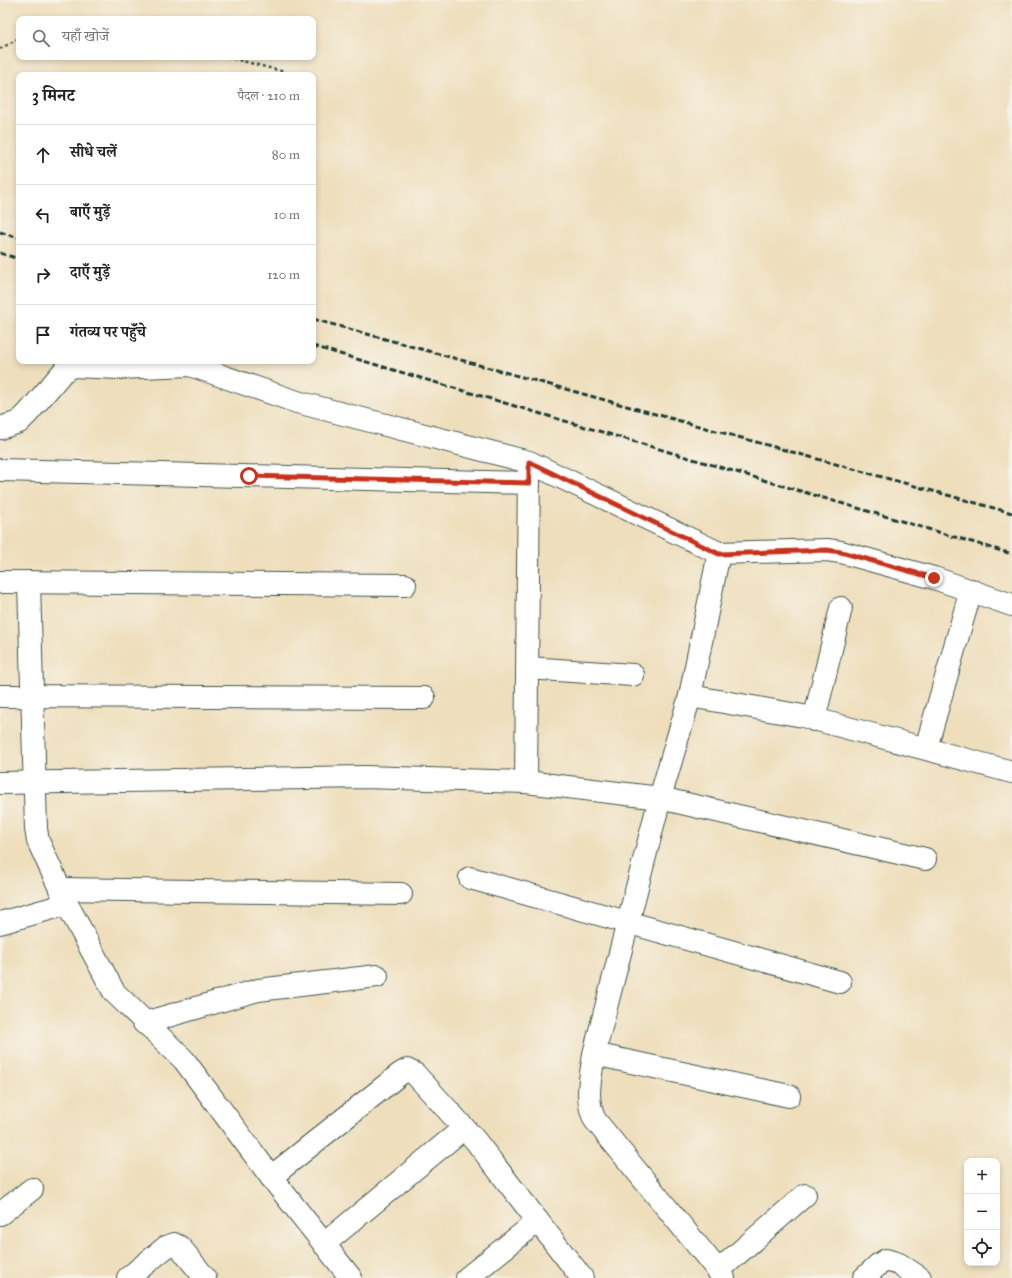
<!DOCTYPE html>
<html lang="hi">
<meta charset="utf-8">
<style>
body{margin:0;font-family:"IM FELL Great Primer","Noto Serif Devanagari",serif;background:#f2f2f2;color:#222}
.controls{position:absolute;right:12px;bottom:12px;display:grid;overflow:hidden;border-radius:8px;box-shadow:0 2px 6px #0003}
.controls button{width:36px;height:36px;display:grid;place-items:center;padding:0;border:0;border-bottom:1px solid #e0e0e0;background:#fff;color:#222;font:20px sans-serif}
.stop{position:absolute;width:12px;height:12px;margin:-9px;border:3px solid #c8321e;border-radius:50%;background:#fff}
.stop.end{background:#c8321e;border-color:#fff;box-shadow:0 1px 4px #0008}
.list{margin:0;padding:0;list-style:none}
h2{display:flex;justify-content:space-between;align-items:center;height:52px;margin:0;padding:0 16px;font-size:17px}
h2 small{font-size:13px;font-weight:400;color:#767676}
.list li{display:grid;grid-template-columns:26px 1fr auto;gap:12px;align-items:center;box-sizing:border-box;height:60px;padding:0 16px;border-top:1px solid #e0e0e0}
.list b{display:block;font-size:15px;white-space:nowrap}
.list em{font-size:13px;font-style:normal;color:#767676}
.icon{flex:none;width:22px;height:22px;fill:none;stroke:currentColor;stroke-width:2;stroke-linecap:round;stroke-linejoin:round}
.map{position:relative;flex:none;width:1012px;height:1278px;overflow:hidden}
.search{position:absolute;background:#fff;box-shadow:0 2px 6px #0003;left:16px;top:16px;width:300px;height:44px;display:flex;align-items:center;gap:10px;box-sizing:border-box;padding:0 14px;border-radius:8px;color:#767676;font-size:15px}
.panel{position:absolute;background:#fff;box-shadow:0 2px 6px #0003;left:16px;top:72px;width:300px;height:292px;border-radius:8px}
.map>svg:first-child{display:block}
</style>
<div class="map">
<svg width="1012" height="1278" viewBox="0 0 1012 1278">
<rect width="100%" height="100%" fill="#f7f3e8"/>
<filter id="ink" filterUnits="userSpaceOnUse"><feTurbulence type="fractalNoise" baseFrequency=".025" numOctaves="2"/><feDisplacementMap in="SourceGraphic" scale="8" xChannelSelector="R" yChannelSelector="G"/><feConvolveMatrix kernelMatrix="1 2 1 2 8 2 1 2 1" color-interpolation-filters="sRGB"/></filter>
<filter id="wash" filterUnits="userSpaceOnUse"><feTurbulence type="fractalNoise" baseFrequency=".012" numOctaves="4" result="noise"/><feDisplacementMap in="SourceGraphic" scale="16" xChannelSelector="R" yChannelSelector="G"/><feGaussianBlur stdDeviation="0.9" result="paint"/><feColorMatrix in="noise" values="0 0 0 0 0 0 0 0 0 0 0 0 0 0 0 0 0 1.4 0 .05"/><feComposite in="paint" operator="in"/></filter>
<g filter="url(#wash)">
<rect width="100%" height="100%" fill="#eedebc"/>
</g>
<g filter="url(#ink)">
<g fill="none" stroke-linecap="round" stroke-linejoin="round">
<defs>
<g id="minor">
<path d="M 0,428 L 19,422 L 28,413 L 62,373 L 72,366 L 119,368 L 190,365 L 297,402 L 529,462 L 719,553 L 827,550 L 841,552 L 934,578 L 1012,605"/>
<path d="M 0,470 L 529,483"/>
<path d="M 719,553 L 690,696 L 660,798 L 594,1054 C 591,1077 584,1098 595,1120 L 724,1278"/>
<path d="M 0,582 L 405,585"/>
<path d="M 29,582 L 36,829 L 38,841 L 67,904 L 114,992 L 184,1060 L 271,1177 L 351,1278"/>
<path d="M 527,668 L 633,675"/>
<path d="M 0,696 L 424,698"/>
<path d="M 690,696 L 803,716 L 1012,772"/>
<path d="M 814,720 L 841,608"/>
<path d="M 926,748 L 971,590"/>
<path d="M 526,782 L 529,469"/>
<path d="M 0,783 L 365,777 L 526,782 L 660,798 L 925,859"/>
<path d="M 470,878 L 840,982"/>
<path d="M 60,889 L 401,894"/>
<path d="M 0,923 L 67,904"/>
<path d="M 144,1023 L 258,990 L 377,976"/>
<path d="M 594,1054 L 789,1096"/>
<path d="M 271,1177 L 400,1074 L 407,1070 L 415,1074 L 475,1140 L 582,1278"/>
<path d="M 0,1214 L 32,1189"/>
<path d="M 324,1244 L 464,1128"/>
<path d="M 718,1271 L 805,1195"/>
<path d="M 128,1278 L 166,1247 L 174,1244 L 180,1247 L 205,1278"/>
<path d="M 467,1278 L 538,1221"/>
<path d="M 864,1278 L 878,1265 L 886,1260 L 899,1264 L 920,1278"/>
</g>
</defs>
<use href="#minor" stroke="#3e5548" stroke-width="24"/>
<g stroke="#3e5548" stroke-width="2.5" stroke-dasharray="3 3" stroke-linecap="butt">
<path d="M 0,49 L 19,38"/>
<path d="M 227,57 L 285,72"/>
</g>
<use href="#minor" stroke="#fff" stroke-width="22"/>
<g stroke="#1f3d34" stroke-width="3" stroke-dasharray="6 3" stroke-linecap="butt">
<path d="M 0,232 L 19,238"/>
<path d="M 0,253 L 19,259"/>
<path d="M 313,319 L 1012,513"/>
<path d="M 313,346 L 1012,554"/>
</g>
</g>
</g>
<g fill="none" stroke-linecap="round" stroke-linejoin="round" filter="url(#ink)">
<path stroke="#c8321e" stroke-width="5" d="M 249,476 L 529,483 L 529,462 L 719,554 L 827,550 L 841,552 L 934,578"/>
</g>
</svg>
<div class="controls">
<button>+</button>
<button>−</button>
<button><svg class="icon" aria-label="locate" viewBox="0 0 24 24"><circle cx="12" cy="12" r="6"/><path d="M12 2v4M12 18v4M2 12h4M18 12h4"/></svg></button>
</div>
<div class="stop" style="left:249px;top:476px"></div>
<div class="stop end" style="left:934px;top:578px"></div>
<div class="search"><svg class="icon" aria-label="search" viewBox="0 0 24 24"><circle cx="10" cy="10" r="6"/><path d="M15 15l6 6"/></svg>यहाँ खोजें</div>
<section class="panel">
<h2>3 मिनट<small>पैदल · 210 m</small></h2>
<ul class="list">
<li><svg class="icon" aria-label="ahead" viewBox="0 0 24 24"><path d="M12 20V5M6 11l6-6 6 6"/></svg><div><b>सीधे चलें</b></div><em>80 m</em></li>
<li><svg class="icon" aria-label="left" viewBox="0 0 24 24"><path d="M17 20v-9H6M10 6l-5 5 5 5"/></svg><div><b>बाएँ मुड़ें</b></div><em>10 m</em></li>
<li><svg class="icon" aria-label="right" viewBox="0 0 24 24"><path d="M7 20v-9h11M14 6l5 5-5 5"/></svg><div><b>दाएँ मुड़ें</b></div><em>120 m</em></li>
<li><svg class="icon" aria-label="arrive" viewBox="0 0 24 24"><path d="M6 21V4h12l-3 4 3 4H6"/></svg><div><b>गंतव्य पर पहुँचे</b></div></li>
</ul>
</section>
</div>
